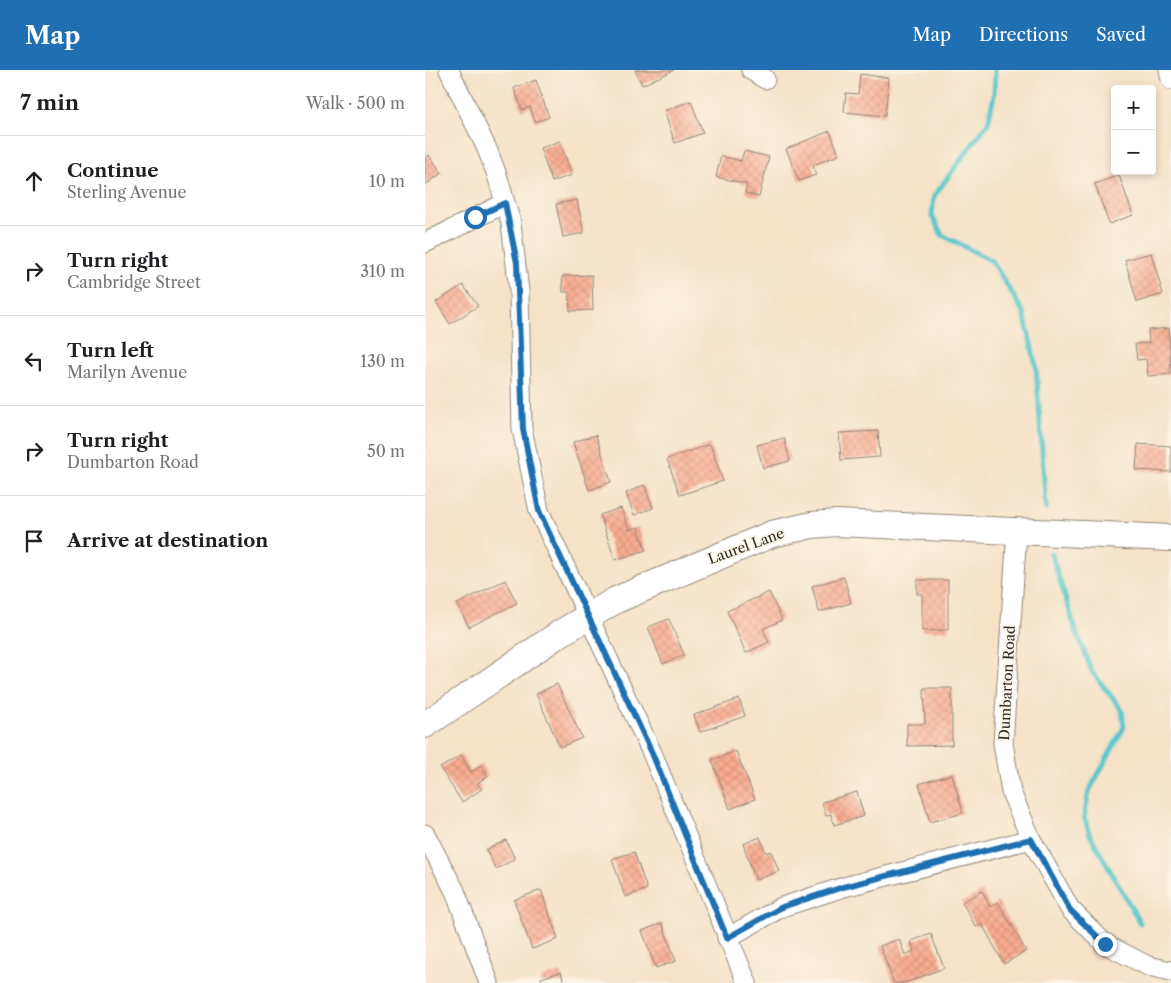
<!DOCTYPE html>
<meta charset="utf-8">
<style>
body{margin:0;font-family:"Libre Caslon Text",serif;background:#f6f6f6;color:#202124}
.controls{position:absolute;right:15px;top:15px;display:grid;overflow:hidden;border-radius:5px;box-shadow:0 2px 8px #0003}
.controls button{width:45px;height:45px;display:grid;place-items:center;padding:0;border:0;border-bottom:1px solid #e0e0e0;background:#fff;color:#202124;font:25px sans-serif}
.stop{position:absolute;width:15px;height:15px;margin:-11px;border:4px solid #1f6fb2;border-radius:50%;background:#fff}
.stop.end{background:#1f6fb2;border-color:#fff;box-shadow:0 1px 5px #0008}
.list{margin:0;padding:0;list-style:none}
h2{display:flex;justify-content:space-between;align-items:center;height:65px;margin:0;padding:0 20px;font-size:21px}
h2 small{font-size:16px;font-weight:400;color:#757577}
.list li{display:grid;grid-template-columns:32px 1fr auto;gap:15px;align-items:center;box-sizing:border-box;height:90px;padding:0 20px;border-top:1px solid #e0e0e0}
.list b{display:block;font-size:19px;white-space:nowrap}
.list p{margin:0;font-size:16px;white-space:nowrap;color:#757577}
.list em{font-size:16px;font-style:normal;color:#757577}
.icon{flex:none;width:28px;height:28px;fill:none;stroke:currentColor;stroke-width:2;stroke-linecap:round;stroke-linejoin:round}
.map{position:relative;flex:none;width:746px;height:913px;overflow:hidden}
header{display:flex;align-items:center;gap:30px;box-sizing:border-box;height:70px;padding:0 25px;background:#1f6fb2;color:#fff}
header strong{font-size:24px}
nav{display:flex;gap:28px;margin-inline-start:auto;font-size:18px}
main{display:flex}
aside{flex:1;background:#fff}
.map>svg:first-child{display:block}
</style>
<header>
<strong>Map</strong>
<nav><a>Map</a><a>Directions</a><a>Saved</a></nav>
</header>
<main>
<aside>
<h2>7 min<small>Walk · 500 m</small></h2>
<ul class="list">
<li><svg class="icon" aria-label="ahead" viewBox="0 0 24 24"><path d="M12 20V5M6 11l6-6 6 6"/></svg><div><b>Continue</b><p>Sterling Avenue</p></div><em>10 m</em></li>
<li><svg class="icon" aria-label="right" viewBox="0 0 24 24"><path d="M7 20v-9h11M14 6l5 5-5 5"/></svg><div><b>Turn right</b><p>Cambridge Street</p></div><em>310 m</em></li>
<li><svg class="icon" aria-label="left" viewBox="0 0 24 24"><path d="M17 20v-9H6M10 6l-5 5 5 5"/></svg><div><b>Turn left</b><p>Marilyn Avenue</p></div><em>130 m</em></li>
<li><svg class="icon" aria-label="right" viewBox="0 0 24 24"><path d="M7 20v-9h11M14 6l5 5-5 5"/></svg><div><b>Turn right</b><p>Dumbarton Road</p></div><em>50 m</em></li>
<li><svg class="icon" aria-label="arrive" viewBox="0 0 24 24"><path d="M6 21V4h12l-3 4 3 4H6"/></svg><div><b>Arrive at destination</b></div></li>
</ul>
</aside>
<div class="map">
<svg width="746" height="913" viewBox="0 0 746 913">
<defs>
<pattern id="building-cross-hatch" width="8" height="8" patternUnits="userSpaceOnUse" patternTransform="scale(1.25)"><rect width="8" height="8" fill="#faac92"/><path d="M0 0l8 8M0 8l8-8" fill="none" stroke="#d6947e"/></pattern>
</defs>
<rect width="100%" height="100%" fill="#fcf5e5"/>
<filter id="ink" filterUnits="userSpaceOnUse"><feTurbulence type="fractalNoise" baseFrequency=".02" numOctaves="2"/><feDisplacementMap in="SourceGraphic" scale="10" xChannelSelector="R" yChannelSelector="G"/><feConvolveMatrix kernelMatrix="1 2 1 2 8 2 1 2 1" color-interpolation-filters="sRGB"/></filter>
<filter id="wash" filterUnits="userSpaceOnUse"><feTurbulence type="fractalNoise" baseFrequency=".0096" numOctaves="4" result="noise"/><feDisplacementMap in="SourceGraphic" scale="20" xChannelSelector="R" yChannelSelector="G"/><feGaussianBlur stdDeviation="1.12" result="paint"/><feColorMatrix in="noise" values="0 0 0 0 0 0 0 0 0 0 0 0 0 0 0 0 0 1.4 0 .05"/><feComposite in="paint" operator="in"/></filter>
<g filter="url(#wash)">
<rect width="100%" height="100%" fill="#f5e2c7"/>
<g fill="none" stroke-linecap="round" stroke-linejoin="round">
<g stroke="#5ac7ce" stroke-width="5">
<path d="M 570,0 L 569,25 L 563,53 L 509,126 L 507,146 L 517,165 L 567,191 L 599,243 L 611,296 L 621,439"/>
<path d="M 626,483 L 650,558 L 667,602 L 697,640 L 699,657 L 664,721 L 659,747 L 665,765 L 715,853"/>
</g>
</g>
<g id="blocks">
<g fill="url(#building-cross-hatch)">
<path d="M 210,0 L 249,0 L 217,15 Z"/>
<path d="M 435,4 L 464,8 L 460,46 L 419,42 L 421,23 L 433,24 Z"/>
<path d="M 111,10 L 124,47 L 110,52 L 105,37 L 97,40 L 89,18 Z"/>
<path d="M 266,31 L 278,63 L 250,73 L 239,41 Z"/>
<path d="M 405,61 L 414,85 L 388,95 L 391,105 L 374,111 L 361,79 Z"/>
<path d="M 135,71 L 147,105 L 127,112 L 115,78 Z"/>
<path d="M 319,81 L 344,87 L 334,127 L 320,123 L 322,114 L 291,107 L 296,86 L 316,91 Z"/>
<path d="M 4,85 L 17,103 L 0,115 L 0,88 Z"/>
<path d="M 694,105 L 708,145 L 684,154 L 670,114 Z"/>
<path d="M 152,130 L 159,163 L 138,167 L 131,134 Z"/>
<path d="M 726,183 L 738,224 L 712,232 L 700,190 Z"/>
<path d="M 167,205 L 168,240 L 145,241 L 144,222 L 138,222 L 137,206 Z"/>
<path d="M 38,215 L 53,236 L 25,254 L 11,232 Z"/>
<path d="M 744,258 L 746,304 L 723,306 L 721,289 L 712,290 L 710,274 L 724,273 L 723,260 Z"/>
<path d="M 453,361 L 455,387 L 416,390 L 414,363 Z"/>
<path d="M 171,365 L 186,412 L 164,420 L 148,372 Z"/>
<path d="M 359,368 L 365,391 L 338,398 L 332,375 Z"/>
<path d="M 285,374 L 298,411 L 255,425 L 242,389 Z"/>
<path d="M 713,374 L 746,376 L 746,402 L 711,400 Z"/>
<path d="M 219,415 L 228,438 L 209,445 L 201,423 Z"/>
<path d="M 196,438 L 204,460 L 213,457 L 221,480 L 190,490 L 175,445 Z"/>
<path d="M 419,507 L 426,533 L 394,542 L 387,516 Z"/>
<path d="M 80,510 L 92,533 L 44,557 L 32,534 Z"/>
<path d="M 492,510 L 523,510 L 523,560 L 497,561 L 497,524 L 492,524 Z"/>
<path d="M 344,522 L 357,550 L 338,559 L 344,572 L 321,583 L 302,541 Z"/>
<path d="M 244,549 L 259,585 L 238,594 L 223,557 Z"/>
<path d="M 132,614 L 157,668 L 135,677 L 111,624 Z"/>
<path d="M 499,618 L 527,618 L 527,675 L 482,676 L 482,654 L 500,654 Z"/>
<path d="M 314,629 L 320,646 L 275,662 L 269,645 Z"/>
<path d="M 311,681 L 330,729 L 305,739 L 287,690 Z"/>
<path d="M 36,685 L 46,702 L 56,695 L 63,706 L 52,713 L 57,719 L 37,732 L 15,698 Z"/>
<path d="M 527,704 L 538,743 L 505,752 L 494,714 Z"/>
<path d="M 432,722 L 439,746 L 409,755 L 406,744 L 401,746 L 397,732 Z"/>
<path d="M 335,767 L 341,783 L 346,781 L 354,801 L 331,810 L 318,774 Z"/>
<path d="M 81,770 L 90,789 L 71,799 L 61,780 Z"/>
<path d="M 209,782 L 222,819 L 200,827 L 187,789 Z"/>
<path d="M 116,820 L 133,869 L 107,879 L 89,830 Z"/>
<path d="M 557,821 L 565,837 L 573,832 L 601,881 L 579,894 L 557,854 L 551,857 L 537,832 Z"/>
<path d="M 237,853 L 251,891 L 231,898 L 217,861 Z"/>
<path d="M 506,864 L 519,898 L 480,913 L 469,913 L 455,876 L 474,869 L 480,885 L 489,881 L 486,871 Z"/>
<path d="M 136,902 L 139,913 L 117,913 L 116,908 Z"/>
</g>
</g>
</g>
<g filter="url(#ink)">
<use href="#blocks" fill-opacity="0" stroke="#908679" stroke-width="1"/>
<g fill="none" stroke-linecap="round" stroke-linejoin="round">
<defs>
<g id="street">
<path d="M 24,0 L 62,79 L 72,105 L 86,153 L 94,221 L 97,359 L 114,441 L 227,683 L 322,913"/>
<path d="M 326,0 L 340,9"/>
<path d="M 744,0 L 746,10"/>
<path d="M 0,173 L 80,133"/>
<path d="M 592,461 L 578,673 L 586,722 L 606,769 L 645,839 L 680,874 L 723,896 L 746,901"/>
<path d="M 0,764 L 30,821 L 64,913"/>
<path d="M 302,868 L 357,837 L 419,817 L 606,769"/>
</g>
<path id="secondary" d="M 0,655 L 134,564 L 191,530 L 347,464 L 387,455 L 411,453 L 746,468"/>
</defs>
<use href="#street" stroke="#908679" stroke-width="21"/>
<use href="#secondary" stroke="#908679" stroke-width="28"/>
<use href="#street" stroke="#fff" stroke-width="19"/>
<use href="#secondary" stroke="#fff" stroke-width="26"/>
</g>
</g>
<g fill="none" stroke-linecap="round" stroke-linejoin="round" filter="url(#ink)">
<path stroke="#1f6fb2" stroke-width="6" d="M 50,147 L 80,133 L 92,193 L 98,359 L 114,441 L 227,683 L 302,868 L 357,837 L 418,817 L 606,769 L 645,840 L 680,874"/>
</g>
<g text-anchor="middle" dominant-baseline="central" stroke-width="4" stroke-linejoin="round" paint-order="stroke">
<g font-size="14" fill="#2b2b2b" stroke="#fcf5e5">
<text transform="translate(321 476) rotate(-20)">Laurel Lane</text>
<text transform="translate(582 613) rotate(-87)">Dumbarton Road</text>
</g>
</g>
</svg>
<div class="controls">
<button>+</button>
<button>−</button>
</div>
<div class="stop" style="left:50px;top:147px"></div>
<div class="stop end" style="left:680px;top:874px"></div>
</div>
</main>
